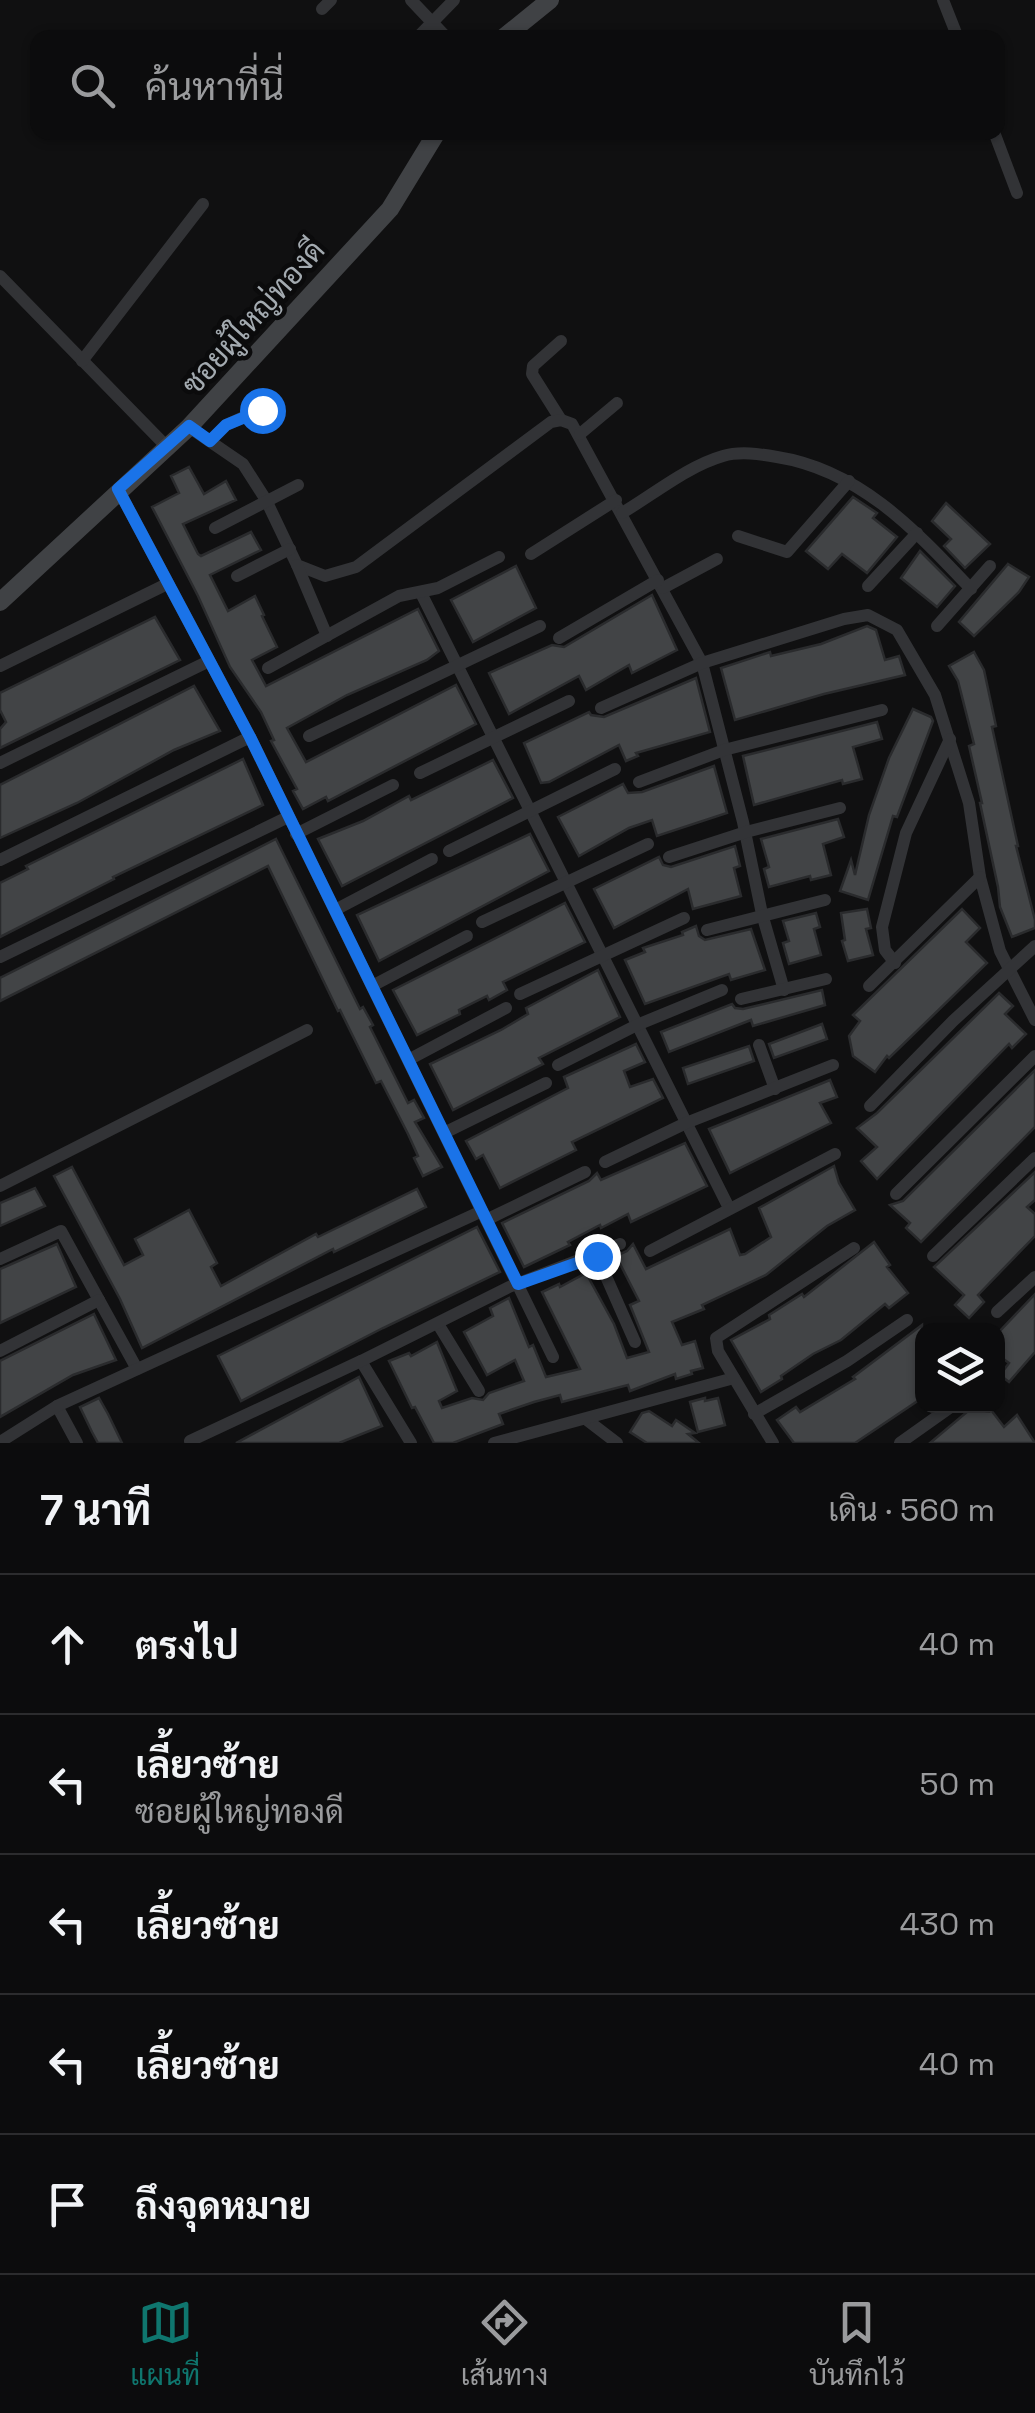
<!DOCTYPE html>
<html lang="th">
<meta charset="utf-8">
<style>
body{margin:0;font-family:"Space Grotesk",Sarabun,sans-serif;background:#1a1a1b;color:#f1f3f6}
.controls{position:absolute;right:30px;bottom:30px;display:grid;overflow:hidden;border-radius:20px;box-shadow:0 2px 8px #0004}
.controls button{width:90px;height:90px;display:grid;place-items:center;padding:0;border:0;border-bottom:2px solid #2c2c2e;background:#0c0c0d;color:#f1f3f6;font:50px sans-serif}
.stop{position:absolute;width:30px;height:30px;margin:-22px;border:8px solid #1a73e8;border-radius:50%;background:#fff}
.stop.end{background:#1a73e8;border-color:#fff;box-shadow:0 2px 10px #0008}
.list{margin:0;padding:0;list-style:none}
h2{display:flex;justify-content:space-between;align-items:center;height:130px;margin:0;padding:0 40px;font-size:42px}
h2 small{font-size:32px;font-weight:400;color:#9a9b9d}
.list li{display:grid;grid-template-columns:65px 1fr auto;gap:30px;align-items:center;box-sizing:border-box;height:140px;padding:0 40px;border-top:2px solid #2c2c2e}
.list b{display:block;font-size:38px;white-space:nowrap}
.list p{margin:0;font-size:32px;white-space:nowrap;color:#9a9b9d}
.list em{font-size:32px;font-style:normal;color:#9a9b9d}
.icon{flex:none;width:55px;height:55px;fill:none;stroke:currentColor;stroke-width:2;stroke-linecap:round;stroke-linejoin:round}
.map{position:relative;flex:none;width:1035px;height:1443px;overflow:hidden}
.search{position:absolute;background:#0c0c0d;box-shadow:0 2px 8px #0004;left:30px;right:30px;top:30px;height:110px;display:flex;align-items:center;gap:25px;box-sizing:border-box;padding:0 35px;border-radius:20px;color:#9a9b9d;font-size:38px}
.sheet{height:830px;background:#0c0c0d}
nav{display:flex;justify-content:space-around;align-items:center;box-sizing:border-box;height:140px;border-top:2px solid #2c2c2e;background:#0c0c0d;font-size:28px;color:#9a9b9d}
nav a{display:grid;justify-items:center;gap:5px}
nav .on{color:#0f766e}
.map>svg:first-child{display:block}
</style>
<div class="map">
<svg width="1035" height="1443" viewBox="0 0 1035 1443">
<rect width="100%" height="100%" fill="#101011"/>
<g fill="#424446" stroke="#2a2b2d" stroke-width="2.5">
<path d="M 189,467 L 204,494 L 226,481 L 236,500 L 183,524 L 198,554 L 201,556 L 251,532 L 261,550 L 210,575 L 228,611 L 255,596 L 264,615 L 262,616 L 277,647 L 252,660 L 266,686 L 418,609 L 439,651 L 427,660 L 347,695 L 287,728 L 306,762 L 456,685 L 476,724 L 328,801 L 326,797 L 303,809 L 293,791 L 297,789 L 271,741 L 274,740 L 261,712 L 230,667 L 198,596 L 152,507 L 179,493 L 171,476 Z"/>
<path d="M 853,497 L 877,513 L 873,518 L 897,537 L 867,573 L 842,554 L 828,569 L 806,551 Z"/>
<path d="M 946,503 L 990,544 L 965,568 L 944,546 L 951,539 L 932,521 Z"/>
<path d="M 920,551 L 955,586 L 937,607 L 901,578 Z"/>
<path d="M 1008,564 L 1029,577 L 1019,592 L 974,636 L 959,622 Z"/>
<path d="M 516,566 L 536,608 L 473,642 L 451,600 Z"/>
<path d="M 652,595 L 677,650 L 632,673 L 629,665 L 586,690 L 579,676 L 509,714 L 489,673 L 552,645 L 564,647 Z"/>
<path d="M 155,617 L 180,660 L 0,748 L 0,729 L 6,722 L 0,710 L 0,693 Z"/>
<path d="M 867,626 L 876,630 L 885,660 L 899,656 L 905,675 L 824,694 L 735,720 L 721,668 L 770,652 L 771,656 L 821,644 Z"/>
<path d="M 974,652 L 984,670 L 996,726 L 992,727 L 1018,846 L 1016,846 L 1035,920 L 1035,928 L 1012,937 L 1000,907 L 998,887 L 980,803 L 982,803 L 969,746 L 974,744 L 958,681 L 949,666 Z"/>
<path d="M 696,678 L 710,732 L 636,753 L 638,756 L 626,761 L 619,745 L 549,782 L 541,783 L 524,743 L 589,712 L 591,715 L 604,717 Z"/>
<path d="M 194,686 L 220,731 L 174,750 L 77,803 L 0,838 L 0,785 Z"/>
<path d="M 913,709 L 931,717 L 933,721 L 897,817 L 893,816 L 868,900 L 840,891 L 851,860 L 855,875 L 869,815 L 889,758 Z"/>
<path d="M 877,722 L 882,739 L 853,747 L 862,779 L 843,784 L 842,780 L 754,805 L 743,756 Z"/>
<path d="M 243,759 L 263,805 L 113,877 L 114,879 L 0,937 L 0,883 L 28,869 L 26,866 Z"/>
<path d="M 493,760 L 513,798 L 342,886 L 318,839 L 363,821 L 409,796 L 411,800 Z"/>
<path d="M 714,766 L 727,813 L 657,836 L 652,820 L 629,828 L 579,856 L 558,817 L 623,784 L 628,793 L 642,792 Z"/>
<path d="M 838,819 L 844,837 L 823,844 L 831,875 L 811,880 L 810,876 L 769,887 L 764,869 L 769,867 L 761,839 Z"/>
<path d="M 530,834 L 549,871 L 379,961 L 357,915 Z"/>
<path d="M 276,839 L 360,1009 L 363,1007 L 373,1025 L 370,1027 L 408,1103 L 414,1100 L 424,1118 L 415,1122 L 442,1167 L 423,1176 L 414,1158 L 418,1156 L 408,1134 L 381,1081 L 376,1083 L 340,1010 L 338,1011 L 268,866 L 0,1001 L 0,978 Z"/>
<path d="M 735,846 L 740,866 L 734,868 L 741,896 L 693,909 L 688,889 L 614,928 L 594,889 L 659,857 L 663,865 L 671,867 Z"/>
<path d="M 565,903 L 585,942 L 503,982 L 507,990 L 489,1000 L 487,996 L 459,1010 L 460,1014 L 417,1035 L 393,990 Z"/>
<path d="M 867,909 L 871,928 L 866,929 L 873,955 L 848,961 L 842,941 L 845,940 L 841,913 Z"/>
<path d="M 962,909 L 980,928 L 966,942 L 987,963 L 889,1058 L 887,1056 L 875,1072 L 853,1056 L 849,1036 L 860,1021 L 853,1015 Z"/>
<path d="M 816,913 L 820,927 L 814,929 L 821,955 L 789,964 L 783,943 L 789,941 L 783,921 Z"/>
<path d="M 696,926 L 699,936 L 705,940 L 751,929 L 765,970 L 731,980 L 729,974 L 645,1004 L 625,960 L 645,952 L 643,948 L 683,935 L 682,932 Z"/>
<path d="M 598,970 L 620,1017 L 539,1058 L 543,1064 L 453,1110 L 430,1064 L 501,1030 L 528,1014 L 526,1008 Z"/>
<path d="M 822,990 L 825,1005 L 753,1026 L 751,1020 L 669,1052 L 661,1032 L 732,1004 L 735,1008 L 743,1009 Z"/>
<path d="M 999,993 L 1013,1006 L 1005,1014 L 1026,1034 L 1012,1048 L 1009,1044 L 877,1179 L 861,1161 L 877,1147 L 857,1128 L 877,1113 Z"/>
<path d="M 822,1024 L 827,1039 L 774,1058 L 769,1044 Z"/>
<path d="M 636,1044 L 645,1062 L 624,1071 L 630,1087 L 653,1079 L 663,1098 L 572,1142 L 576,1150 L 500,1188 L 483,1155 L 476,1159 L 466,1141 L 568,1088 L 564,1077 Z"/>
<path d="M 749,1046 L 754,1061 L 688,1084 L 683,1068 Z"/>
<path d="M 1035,1070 L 1035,1127 L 921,1242 L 906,1228 L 910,1223 L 890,1205 L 903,1201 Z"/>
<path d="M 830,1080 L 837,1097 L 820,1103 L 831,1123 L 730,1173 L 709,1129 Z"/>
<path d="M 685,1143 L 707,1186 L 631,1222 L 628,1214 L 601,1228 L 600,1225 L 568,1242 L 570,1245 L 524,1267 L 502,1223 L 589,1181 L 597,1173 L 601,1180 Z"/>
<path d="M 834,1166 L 839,1183 L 855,1210 L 827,1226 L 766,1275 L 702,1305 L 704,1309 L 672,1322 L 682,1345 L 695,1341 L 703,1368 L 691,1371 L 692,1374 L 676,1379 L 675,1374 L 630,1391 L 628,1385 L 562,1402 L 560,1395 L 534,1402 L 499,1414 L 503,1424 L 453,1443 L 434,1443 L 415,1407 L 412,1408 L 389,1361 L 409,1353 L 411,1356 L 437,1342 L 457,1391 L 439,1401 L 442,1408 L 472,1398 L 483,1400 L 489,1393 L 524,1381 L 515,1360 L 487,1375 L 464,1332 L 493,1316 L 490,1308 L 509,1298 L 529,1347 L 533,1345 L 546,1377 L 580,1369 L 542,1292 L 559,1284 L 560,1287 L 586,1273 L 614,1324 L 627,1358 L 649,1352 L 630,1305 L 639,1301 L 616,1256 L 627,1251 L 633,1244 L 646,1269 L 730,1229 L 740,1255 L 745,1254 L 771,1237 L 759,1208 Z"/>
<path d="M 72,1167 L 124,1265 L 143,1255 L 135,1239 L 189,1210 L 217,1263 L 211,1267 L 221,1286 L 316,1234 L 318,1237 L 417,1189 L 426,1207 L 334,1252 L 333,1249 L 142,1348 L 120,1299 L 54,1176 Z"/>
<path d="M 1035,1172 L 1035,1200 L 1027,1207 L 1035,1214 L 1035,1236 L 978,1295 L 984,1302 L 969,1318 L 955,1305 L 964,1295 L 934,1267 Z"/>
<path d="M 35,1188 L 45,1206 L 0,1226 L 0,1203 Z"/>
<path d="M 477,1227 L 500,1272 L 383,1328 L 241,1401 L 218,1356 Z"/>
<path d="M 874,1242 L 890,1265 L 887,1267 L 908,1293 L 889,1308 L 885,1304 L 841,1340 L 813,1354 L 781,1376 L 782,1379 L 761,1392 L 731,1340 L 770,1319 L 769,1315 L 802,1294 L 804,1297 Z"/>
<path d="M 57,1244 L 76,1287 L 0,1323 L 0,1269 Z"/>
<path d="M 1035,1294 L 1035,1352 L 1009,1382 L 1000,1375 L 1009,1363 L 998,1355 L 998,1333 Z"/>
<path d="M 94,1314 L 116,1360 L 73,1375 L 0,1417 L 0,1361 Z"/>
<path d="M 922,1325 L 922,1398 L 855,1443 L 794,1443 L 777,1420 L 796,1407 L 800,1412 L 855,1379 L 853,1377 Z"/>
<path d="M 359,1377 L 382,1426 L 339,1443 L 236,1443 Z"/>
<path d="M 99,1398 L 108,1414 L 122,1443 L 98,1443 L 92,1432 L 80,1407 Z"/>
<path d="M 705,1398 L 705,1401 L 718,1398 L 725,1425 L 698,1432 L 690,1402 Z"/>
<path d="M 974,1406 L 988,1406 L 1004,1427 L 1017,1415 L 1035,1443 L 930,1443 Z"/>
<path d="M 649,1411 L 672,1426 L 676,1420 L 695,1433 L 688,1434 L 699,1443 L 647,1443 L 630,1432 L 642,1413 Z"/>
</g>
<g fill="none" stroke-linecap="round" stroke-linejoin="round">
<g stroke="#323336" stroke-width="12">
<path d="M 411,0 L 447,38"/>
<path d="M 943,0 L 958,38"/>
<path d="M 322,9 L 331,0"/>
<path d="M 417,38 L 454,0"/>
<path d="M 994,132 L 1017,193"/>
<path d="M 0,276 L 166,446"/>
<path d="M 82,361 L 203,204"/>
<path d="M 561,420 L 532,374 L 533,366 L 561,341"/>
<path d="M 189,427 L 243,464 L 266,500 L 297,565 L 325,576 L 356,567 L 551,422 L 561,420 L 572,424 L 702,663 L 743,822 L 762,914 L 784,990"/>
<path d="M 580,434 L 617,403"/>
<path d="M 210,441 L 226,425 L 262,409"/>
<path d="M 118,489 L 250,737 L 553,1357"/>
<path d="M 622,513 C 654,494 688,466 723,456 C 740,451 760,454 777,457 C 860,470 916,531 971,589"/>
<path d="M 215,528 L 298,485"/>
<path d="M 738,536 L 787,552 L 849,481"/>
<path d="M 531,554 L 616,500"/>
<path d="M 297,565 L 327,636"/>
<path d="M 237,576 L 290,549"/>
<path d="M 868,586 L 917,533"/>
<path d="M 663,588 L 717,559"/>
<path d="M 421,593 L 729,1208"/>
<path d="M 937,626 L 990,566"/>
<path d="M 559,638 L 658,580"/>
<path d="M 0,666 L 167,584"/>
<path d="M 268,668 L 399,596 L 438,588 L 499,557"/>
<path d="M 601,708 L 702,663 L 844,619 L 868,615 L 897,630 L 935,695 L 969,803 L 980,877 L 1000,951 L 1035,1020"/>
<path d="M 309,736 L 540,626"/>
<path d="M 0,763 L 209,661"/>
<path d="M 420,773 L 569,701"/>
<path d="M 639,782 L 724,750 L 882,710"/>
<path d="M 296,834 L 393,785"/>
<path d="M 449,851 L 615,769"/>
<path d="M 669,857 L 746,832 L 840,808"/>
<path d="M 0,860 L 250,737"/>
<path d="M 335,910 L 432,859"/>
<path d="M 482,922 L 648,844"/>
<path d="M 707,930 L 825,900"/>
<path d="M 0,957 L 288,817"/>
<path d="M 895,963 L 885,950 L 882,927 L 906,833 L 950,739"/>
<path d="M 372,986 L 467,936"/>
<path d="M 869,986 L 980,877"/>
<path d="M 520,994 L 684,918"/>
<path d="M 741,999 L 826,979"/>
<path d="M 759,1045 L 775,1089"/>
<path d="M 410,1059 L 506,1008"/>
<path d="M 558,1065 L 637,1025 L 722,990"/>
<path d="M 870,1106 L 953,1021 L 1035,946"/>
<path d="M 444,1133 L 546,1083"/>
<path d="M 605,1162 L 686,1123 L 833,1065"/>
<path d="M 0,1186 L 307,1030"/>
<path d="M 896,1194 L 1035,1056"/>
<path d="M 486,1220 L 585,1172"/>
<path d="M 650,1251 L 835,1154"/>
<path d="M 597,1256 L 635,1342"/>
<path d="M 933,1256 L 1035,1158"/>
<path d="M 0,1259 L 61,1231 L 137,1369"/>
<path d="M 997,1312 L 1035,1277"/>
<path d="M 438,1324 L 479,1391"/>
<path d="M 0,1351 L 99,1300"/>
<path d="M 361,1361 L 411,1443"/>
<path d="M 57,1406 L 77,1443"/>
<path d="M 754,1414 L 847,1361 L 907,1320"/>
<path d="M 587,1420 L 617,1443"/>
<path d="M 190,1441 L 361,1361 L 509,1287 L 620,1244"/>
<path d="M 0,1442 L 57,1406 L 482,1211"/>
<path d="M 494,1443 L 734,1378"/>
<path d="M 773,1443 L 718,1351 L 716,1338 L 854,1248"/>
<path d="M 900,1443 L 952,1406"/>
</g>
<g stroke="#404245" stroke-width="18">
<path d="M 503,38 L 550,0"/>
<path d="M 0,602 L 189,427 L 390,209 L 437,132"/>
</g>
</g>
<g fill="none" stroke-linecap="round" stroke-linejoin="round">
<path stroke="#1a73e8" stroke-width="12" d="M 262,410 L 226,425 L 210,441 L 189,426 L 118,489 L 250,737 L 518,1284 L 597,1256"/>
</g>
<g text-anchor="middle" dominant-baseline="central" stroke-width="9" stroke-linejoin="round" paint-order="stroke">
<g font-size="30" fill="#a3aab0" stroke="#0b0b0c">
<text transform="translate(253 317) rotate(-48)">ซอยผู้ใหญ่ทองดี</text>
</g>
</g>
</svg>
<div class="controls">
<button><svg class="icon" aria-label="layers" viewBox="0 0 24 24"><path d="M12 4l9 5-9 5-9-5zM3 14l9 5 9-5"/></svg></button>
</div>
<div class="stop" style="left:262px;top:410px"></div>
<div class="stop end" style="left:597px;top:1256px"></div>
<div class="search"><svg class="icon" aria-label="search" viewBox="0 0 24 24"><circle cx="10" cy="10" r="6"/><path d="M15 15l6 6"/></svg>ค้นหาที่นี่</div>
</div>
<section class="sheet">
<h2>7 นาที<small>เดิน · 560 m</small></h2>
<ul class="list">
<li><svg class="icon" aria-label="ahead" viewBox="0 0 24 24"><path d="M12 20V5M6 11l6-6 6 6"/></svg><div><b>ตรงไป</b></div><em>40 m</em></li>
<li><svg class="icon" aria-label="left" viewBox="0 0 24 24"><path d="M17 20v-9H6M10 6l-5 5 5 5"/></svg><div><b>เลี้ยวซ้าย</b><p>ซอยผู้ใหญ่ทองดี</p></div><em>50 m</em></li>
<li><svg class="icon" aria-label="left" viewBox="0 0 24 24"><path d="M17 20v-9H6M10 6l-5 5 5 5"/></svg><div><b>เลี้ยวซ้าย</b></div><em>430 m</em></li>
<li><svg class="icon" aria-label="left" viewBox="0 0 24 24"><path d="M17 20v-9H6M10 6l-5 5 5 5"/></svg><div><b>เลี้ยวซ้าย</b></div><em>40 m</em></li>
<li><svg class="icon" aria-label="arrive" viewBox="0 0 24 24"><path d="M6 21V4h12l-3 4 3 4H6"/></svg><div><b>ถึงจุดหมาย</b></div></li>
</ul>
</section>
<nav>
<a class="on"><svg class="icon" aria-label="map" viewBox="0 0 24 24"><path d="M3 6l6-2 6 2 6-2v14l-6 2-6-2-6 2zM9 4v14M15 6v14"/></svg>แผนที่</a>
<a><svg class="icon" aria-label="directions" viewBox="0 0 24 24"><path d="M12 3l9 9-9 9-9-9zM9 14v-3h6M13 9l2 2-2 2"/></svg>เส้นทาง</a>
<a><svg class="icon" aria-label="saved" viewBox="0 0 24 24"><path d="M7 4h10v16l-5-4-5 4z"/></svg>บันทึกไว้</a>
</nav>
